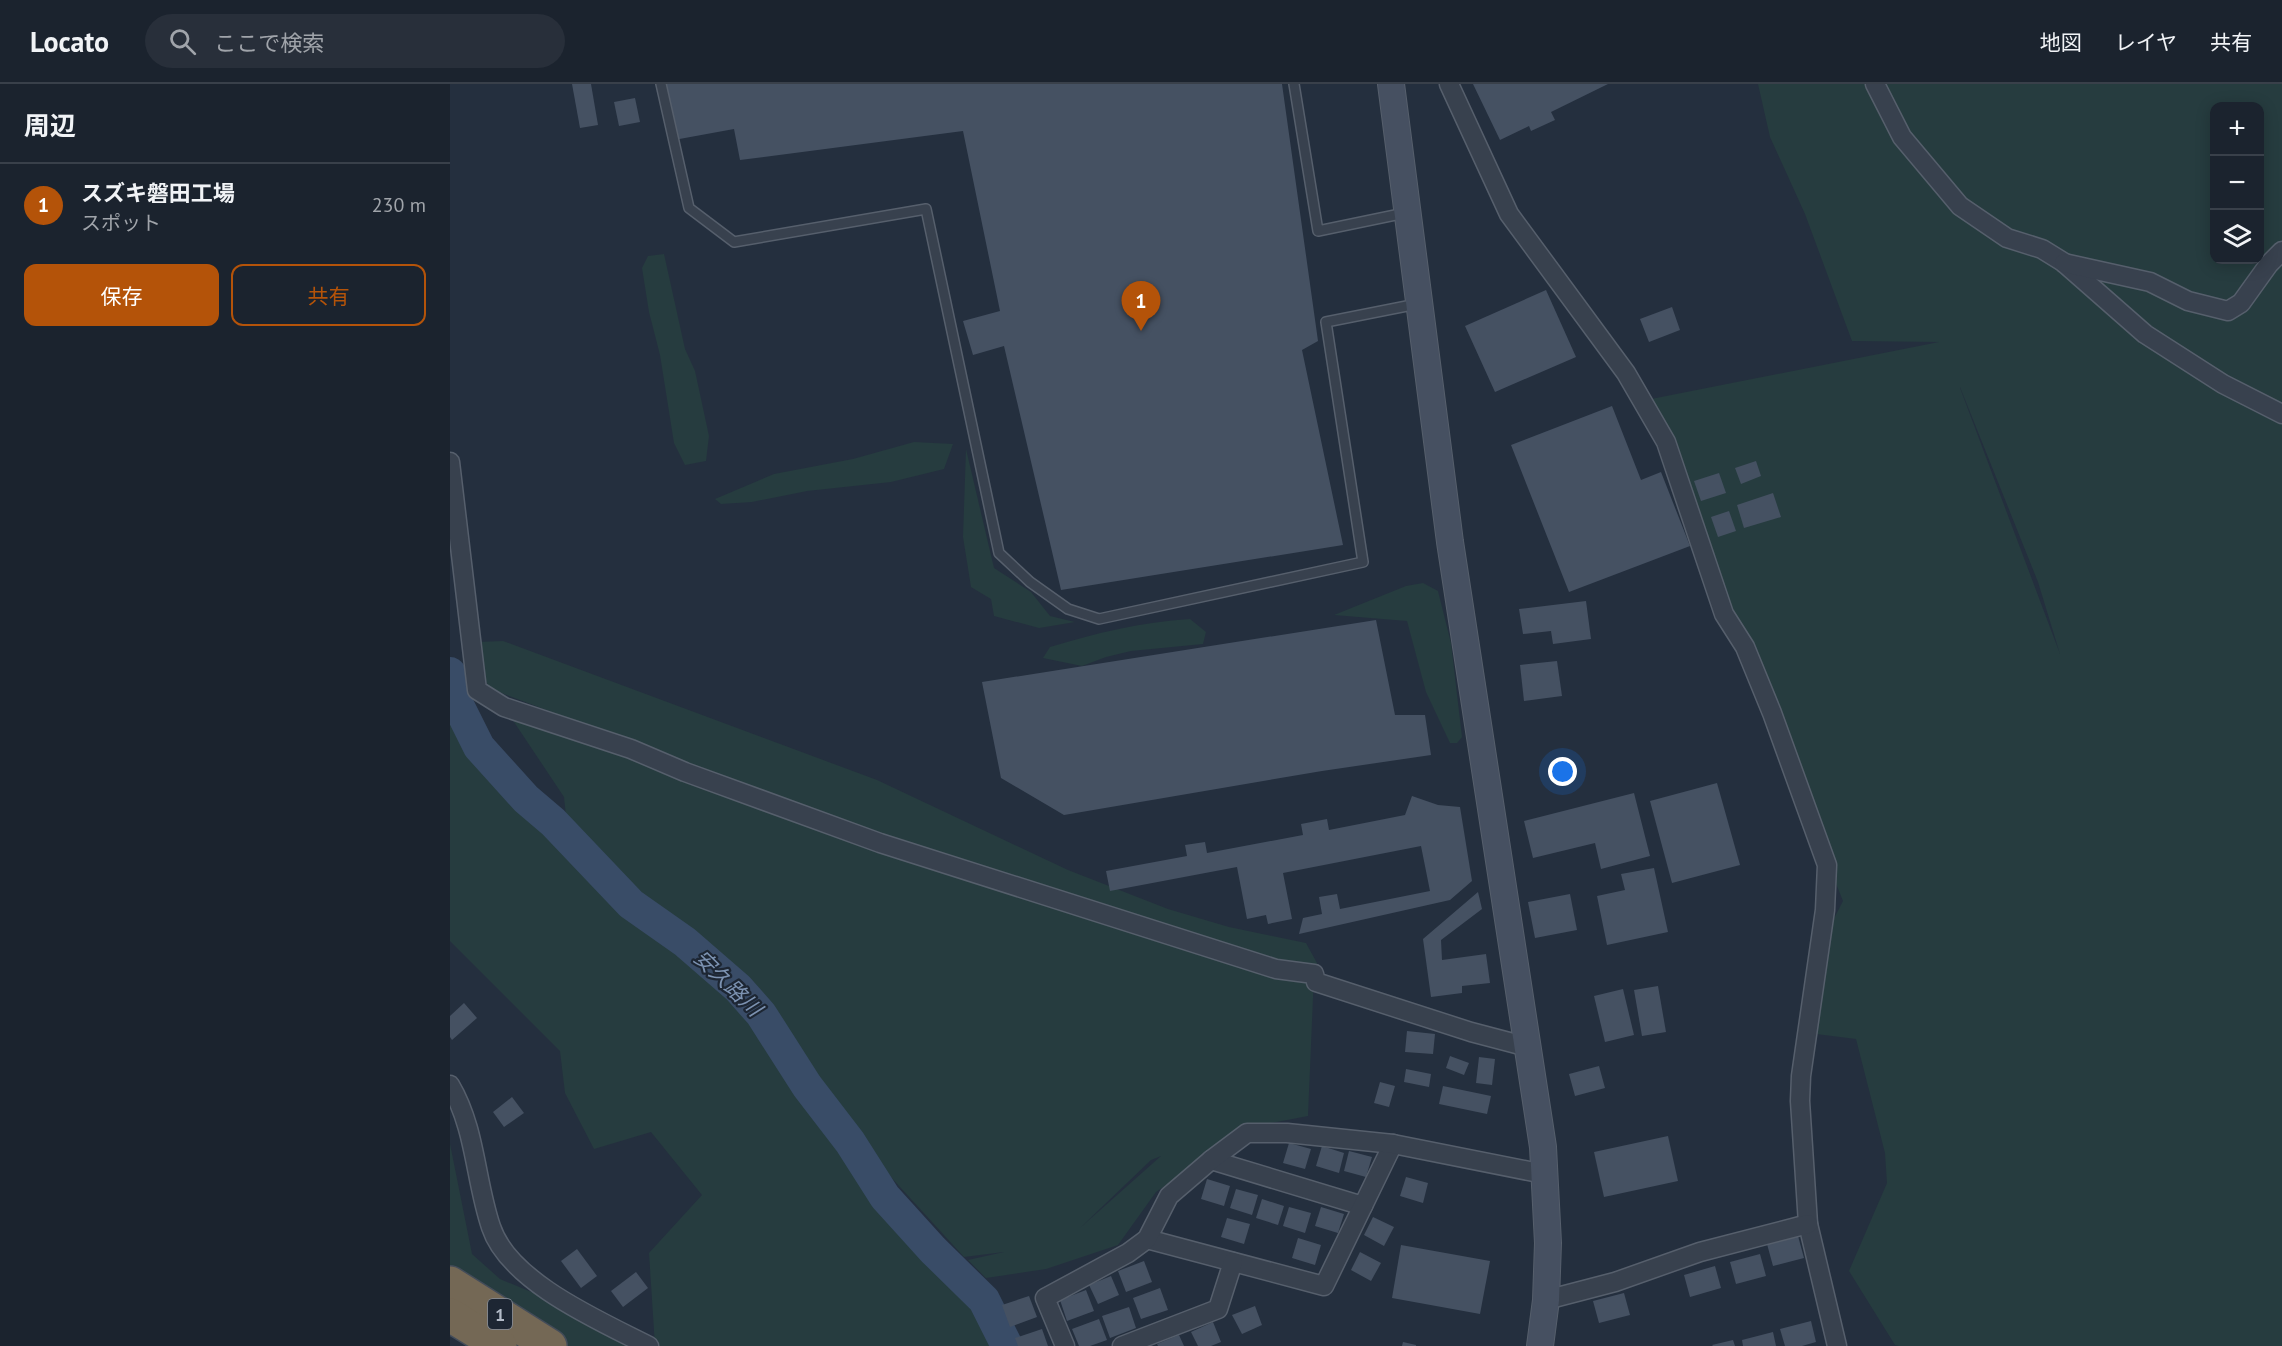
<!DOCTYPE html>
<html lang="ja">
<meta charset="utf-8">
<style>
body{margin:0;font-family:"PT Sans","Noto Sans JP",sans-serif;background:#282f3a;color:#f1f3f6}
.controls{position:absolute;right:18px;top:18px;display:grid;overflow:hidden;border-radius:12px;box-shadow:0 3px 15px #0003}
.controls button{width:54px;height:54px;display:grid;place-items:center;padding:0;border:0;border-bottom:2px solid #39404a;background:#1b232e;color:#f1f3f6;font:30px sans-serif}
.you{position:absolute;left:1113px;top:688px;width:21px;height:21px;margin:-15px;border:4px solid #fff;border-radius:50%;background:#1a73e8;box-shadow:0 0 0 9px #1a73e833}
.badge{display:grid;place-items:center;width:39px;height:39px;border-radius:50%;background:#b45309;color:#fff;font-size:20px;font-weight:700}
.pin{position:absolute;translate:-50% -50px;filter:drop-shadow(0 2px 3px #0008)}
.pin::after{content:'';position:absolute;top:32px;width:21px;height:18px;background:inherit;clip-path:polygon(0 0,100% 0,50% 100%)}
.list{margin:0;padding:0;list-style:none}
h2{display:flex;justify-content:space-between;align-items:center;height:78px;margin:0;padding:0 24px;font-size:26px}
h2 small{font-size:20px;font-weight:400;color:#a0a4aa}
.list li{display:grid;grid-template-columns:39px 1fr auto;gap:18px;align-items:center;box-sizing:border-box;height:84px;padding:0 24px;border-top:2px solid #39404a}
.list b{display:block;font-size:22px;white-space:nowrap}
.list p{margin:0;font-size:20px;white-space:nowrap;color:#a0a4aa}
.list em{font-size:20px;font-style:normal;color:#a0a4aa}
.actions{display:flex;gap:12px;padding:18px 24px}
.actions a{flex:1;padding:14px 0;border:2px solid #b45309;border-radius:12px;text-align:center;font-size:21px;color:#b45309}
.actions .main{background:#b45309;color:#fff}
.icon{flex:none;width:33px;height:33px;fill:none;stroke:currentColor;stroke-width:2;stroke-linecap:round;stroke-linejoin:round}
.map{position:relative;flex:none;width:1832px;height:1262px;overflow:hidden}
header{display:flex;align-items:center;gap:36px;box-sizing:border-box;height:84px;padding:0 30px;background:#1b232e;border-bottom:2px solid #39404a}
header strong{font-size:28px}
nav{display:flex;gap:33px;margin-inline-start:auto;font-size:21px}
.search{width:420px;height:54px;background:#282f3a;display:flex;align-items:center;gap:15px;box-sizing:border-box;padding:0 21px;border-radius:33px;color:#a0a4aa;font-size:22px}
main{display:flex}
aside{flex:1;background:#1b232e}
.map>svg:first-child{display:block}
</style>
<header>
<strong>Locato</strong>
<div class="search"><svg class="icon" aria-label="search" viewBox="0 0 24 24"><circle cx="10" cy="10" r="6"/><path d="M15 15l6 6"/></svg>ここで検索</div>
<nav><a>地図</a><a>レイヤ</a><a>共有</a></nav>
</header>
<main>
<aside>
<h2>周辺<small></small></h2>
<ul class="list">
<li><span class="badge">1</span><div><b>スズキ磐田工場</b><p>スポット</p></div><em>230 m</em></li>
</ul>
<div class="actions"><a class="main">保存</a><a>共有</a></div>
</aside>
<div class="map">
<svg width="1832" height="1262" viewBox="0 0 1832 1262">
<rect width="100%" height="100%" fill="#242f3e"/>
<g fill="#263c3f" fill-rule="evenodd">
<path d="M 1308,0 L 1832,0 L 1832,1262 L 1449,1262 L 1445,1261 L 1399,1187 L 1437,1099 L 1435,1069 L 1406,955 L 1366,950 L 1376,850 L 1393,817 L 1191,317 L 1489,258 L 1402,257 L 1355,130 L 1320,53 ZM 1764,22 L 1810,22 L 1810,176 L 1764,176 ZM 1510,303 L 1588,498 L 1610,570 L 1510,304 Z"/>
<path d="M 214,170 L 235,265 L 245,287 L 259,352 L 256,377 L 235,381 L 224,359 L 210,271 L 199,228 L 192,184 L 198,172 Z"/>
<path d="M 464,358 L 503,360 L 494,385 L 441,398 L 357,407 L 302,418 L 271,420 L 265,415 L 324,390 L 403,375 Z"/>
<path d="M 516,365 L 544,484 L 581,508 L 600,532 L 625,538 L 589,544 L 544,532 L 541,515 L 521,503 L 513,453 Z"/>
<path d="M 973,499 L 988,507 L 1001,559 L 1012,653 L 1007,659 L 1000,659 L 976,608 L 957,537 L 884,531 L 956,502 Z"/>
<path d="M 740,535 L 756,548 L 753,560 L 681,567 L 656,573 L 632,582 L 593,574 L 600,563 C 646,549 691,538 740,535 Z"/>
<path d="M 53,557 L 427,696 L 618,786 L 718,825 L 779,843 L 856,859 L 867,879 L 864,890 L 858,1032 L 800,1043 L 706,1108 L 668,1161 L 596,1185 L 536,1194 L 518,1176 L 554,1168 L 514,1173 L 408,1057 L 309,907 L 187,812 L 117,742 L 114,713 L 54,623 L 511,783 L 41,605 L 18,571 L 28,558 ZM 711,1072 L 630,1144 L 701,1076 Z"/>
<path d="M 0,602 L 39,674 L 155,798 L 278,904 L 314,948 L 346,1007 L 398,1068 L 450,1151 L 512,1207 L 551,1262 L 205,1262 L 199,1169 L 252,1111 L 201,1048 L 144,1065 L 115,1009 L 110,967 L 0,857 Z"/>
<path d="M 0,1060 L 22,1170 L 50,1195 L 139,1232 L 185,1262 L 114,1262 L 0,1190 Z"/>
</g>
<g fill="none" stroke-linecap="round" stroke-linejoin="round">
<path stroke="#394c67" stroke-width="32" d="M 0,589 L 7,619 L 29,663 L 76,715 L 103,738 L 181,820 L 235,858 L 288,904 L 311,930 L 357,1002 L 400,1058 L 435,1113 L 483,1166 L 534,1216 L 557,1262"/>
</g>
<g fill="#455162">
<path d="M 122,0 L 141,0 L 148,41 L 130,44 Z"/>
<path d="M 213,0 L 832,0 L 868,257 L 852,266 L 893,461 L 611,506 L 554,262 L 523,271 L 513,237 L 550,227 L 513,47 L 290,76 L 284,45 L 224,56 Z"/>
<path d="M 1023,0 L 1158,0 L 1101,28 L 1105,36 L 1081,47 L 1079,42 L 1050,56 Z"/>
<path d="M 185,14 L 190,38 L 169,42 L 164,18 Z"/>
<path d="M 1096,206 L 1126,273 L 1045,308 L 1015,242 Z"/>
<path d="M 1222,223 L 1230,246 L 1199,258 L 1190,235 Z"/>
<path d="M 1162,322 L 1191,396 L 1211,388 L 1240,462 L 1119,508 L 1061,361 Z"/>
<path d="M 1306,377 L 1311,392 L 1291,400 L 1285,384 Z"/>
<path d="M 1269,389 L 1276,409 L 1251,417 L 1244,397 Z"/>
<path d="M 1323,409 L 1331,433 L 1294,444 L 1287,421 Z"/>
<path d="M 1279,427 L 1286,447 L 1268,453 L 1261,433 Z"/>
<path d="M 1136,517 L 1141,555 L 1103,560 L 1101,547 L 1073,550 L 1069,525 Z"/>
<path d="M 926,536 L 945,631 L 975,631 L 981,671 L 872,687 L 614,731 L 551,694 L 532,598 Z"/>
<path d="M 1107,577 L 1112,612 L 1074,617 L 1070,581 Z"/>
<path d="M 1267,699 L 1290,781 L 1222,799 L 1200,717 Z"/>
<path d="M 1184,709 L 1200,772 L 1151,785 L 1145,759 L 1083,774 L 1074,737 Z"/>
<path d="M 962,712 L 988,721 L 1010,723 L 1022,797 L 1000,816 L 849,850 L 853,834 L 872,830 L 869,813 L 887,810 L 890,825 L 980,807 L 971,762 L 833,789 L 842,835 L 818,840 L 816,831 L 797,835 L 787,783 L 660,807 L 656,787 L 737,772 L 735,761 L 755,758 L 757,769 L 853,751 L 851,740 L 877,735 L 879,746 L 955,731 Z"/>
<path d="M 1204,784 L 1218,848 L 1157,861 L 1147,812 L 1175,806 L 1171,790 Z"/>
<path d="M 1028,808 L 1032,825 L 991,856 L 992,876 L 1036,870 L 1040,899 L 1012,902 L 1012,909 L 981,913 L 973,855 Z"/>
<path d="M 1120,810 L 1127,846 L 1085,854 L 1078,818 Z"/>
<path d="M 1208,902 L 1216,948 L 1192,952 L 1184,906 Z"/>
<path d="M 1173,905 L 1184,951 L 1155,958 L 1144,912 Z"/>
<path d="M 14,919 L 27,934 L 2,956 L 0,953 L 0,932 Z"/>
<path d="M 957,947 L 985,950 L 983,970 L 955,968 Z"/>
<path d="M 1000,972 L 1019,979 L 1014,991 L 996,984 Z"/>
<path d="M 1029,973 L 1045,975 L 1042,1001 L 1026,999 Z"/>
<path d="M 1149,982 L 1155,1004 L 1125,1012 L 1119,990 Z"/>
<path d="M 956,985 L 981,990 L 979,1003 L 954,998 Z"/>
<path d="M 930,998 L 945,1002 L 939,1023 L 924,1019 Z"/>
<path d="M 993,1002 L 1041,1012 L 1037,1030 L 989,1020 Z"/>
<path d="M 62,1013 L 74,1029 L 54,1043 L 43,1028 Z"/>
<path d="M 1218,1052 L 1228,1097 L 1154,1113 L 1144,1068 Z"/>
<path d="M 839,1059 L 861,1065 L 855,1085 L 833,1079 Z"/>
<path d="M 872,1062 L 894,1069 L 889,1089 L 866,1082 Z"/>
<path d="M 899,1067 L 922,1073 L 916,1093 L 894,1087 Z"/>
<path d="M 956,1093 L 978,1099 L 973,1119 L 950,1112 Z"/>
<path d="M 757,1095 L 780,1102 L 774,1122 L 751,1115 Z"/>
<path d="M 786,1105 L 808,1111 L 802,1131 L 780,1124 Z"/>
<path d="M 812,1115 L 834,1122 L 828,1141 L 806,1134 Z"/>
<path d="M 839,1123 L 861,1129 L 855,1149 L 833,1142 Z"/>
<path d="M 871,1123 L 894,1130 L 888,1149 L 865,1142 Z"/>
<path d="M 923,1133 L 944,1143 L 934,1162 L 914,1151 Z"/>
<path d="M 777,1134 L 800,1140 L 794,1160 L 771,1153 Z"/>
<path d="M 1348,1152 L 1354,1174 L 1323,1182 L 1317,1160 Z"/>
<path d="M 848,1154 L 871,1161 L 865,1181 L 842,1174 Z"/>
<path d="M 951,1161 L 1040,1177 L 1030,1230 L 942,1214 Z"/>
<path d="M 127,1165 L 147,1192 L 131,1204 L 111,1177 Z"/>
<path d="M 910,1168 L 931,1179 L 921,1197 L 901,1186 Z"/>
<path d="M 1310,1170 L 1316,1192 L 1286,1200 L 1280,1178 Z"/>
<path d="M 694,1177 L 702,1198 L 676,1208 L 668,1187 Z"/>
<path d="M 1265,1182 L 1271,1204 L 1240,1213 L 1234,1191 Z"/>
<path d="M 186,1188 L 198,1204 L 173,1223 L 161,1207 Z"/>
<path d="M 661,1192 L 669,1211 L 648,1220 L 639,1201 Z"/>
<path d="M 710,1204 L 718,1226 L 691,1235 L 683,1214 Z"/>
<path d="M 636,1206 L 644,1227 L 617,1237 L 610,1216 Z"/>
<path d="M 1174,1209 L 1180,1231 L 1149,1239 L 1143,1217 Z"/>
<path d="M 579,1212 L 587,1233 L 560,1243 L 552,1221 Z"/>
<path d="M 805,1222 L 812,1241 L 792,1250 L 782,1231 Z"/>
<path d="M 679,1223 L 686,1244 L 660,1254 L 652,1232 Z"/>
<path d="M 649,1235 L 657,1256 L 640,1262 L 629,1262 L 622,1245 Z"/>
<path d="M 1361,1237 L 1366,1258 L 1352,1262 L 1335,1262 L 1330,1245 Z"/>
<path d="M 763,1238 L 771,1258 L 761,1262 L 748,1262 L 741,1248 Z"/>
<path d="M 592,1245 L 598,1262 L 568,1262 L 565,1254 Z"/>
<path d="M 1323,1248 L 1326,1262 L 1293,1262 L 1292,1256 Z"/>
<path d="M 729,1251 L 734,1262 L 708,1262 L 707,1260 Z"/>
<path d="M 1283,1256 L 1285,1262 L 1263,1262 L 1262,1261 Z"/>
<path d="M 953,1258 L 966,1261 L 966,1262 L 952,1262 Z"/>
</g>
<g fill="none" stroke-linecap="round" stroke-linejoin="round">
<defs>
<g id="lane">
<path d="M 211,0 L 239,124 L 284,158 L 476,125 L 549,469 L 580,498 L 618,525 L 649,535 L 913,478 L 876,238 L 967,220"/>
<path d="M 844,0 L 868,147 L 955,129"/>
</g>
<g id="street">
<path d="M 999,0 L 1059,130 L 1176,289 L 1216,358 L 1274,530 L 1295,563 L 1322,629 L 1377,781 L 1375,826 L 1351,992 L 1350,1017 L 1358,1140 L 1387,1262"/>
<path d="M 1425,0 L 1452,53 L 1510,122 L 1557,154 L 1592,165 L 1613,178 L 1695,250 L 1773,300 L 1832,330"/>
<path d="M 1614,179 L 1700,198 L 1738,217 L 1778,227 L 1791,219 L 1819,180 L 1832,167"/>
<path d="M 0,378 L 27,606 L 54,623 L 181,665 L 235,688 L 430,759 L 826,885 L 864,890 L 866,898 L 1021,948 L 1078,963"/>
<path d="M 0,1001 C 26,1045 25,1096 41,1143 C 59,1198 150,1237 199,1262"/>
<path d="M 761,1076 L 913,1122"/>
<path d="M 697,1155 L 874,1202 L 943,1060"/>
<path d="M 1096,1216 L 1165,1198 L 1250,1168 L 1358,1140"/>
<path d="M 615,1262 L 595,1214 L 678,1169 L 697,1155 L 719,1112 L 761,1076 L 797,1049 L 837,1049 L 943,1060 L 1094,1090"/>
<path d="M 672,1262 L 768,1225 L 783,1178"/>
</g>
<path id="secondary" d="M 941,0 L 1000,458 L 1093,1063 L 1098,1159 L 1096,1216 L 1090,1262"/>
<g id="highway">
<path d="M 0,1199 L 100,1262"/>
<path d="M 0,1231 L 50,1262"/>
</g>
</defs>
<use href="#lane" stroke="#565f6c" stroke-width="12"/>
<use href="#street" stroke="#565f6c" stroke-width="21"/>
<use href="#secondary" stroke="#565f6c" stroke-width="28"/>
<use href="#highway" stroke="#434c59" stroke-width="36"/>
<use href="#lane" stroke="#38414e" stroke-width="9"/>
<use href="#street" stroke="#38414e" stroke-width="18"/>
<use href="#secondary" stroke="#465061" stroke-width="26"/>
<use href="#highway" stroke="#746855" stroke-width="33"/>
</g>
<g text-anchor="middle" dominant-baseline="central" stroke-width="4.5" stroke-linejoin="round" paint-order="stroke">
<rect fill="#1d2633" stroke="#878f9c" stroke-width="1.5" x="38" y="1215" width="24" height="30" rx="4.5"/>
<g font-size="18" font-weight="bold" fill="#b4bcc9">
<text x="50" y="1230">1</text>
</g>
<g font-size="21" font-style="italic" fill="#7c92b1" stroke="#1d2633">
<text transform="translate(278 899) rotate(44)">安久路川</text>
</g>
</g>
</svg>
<div class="controls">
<button>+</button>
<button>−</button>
<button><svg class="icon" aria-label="layers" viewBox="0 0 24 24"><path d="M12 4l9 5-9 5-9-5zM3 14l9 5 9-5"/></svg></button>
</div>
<div class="you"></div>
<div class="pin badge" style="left:691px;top:247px">1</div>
</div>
</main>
